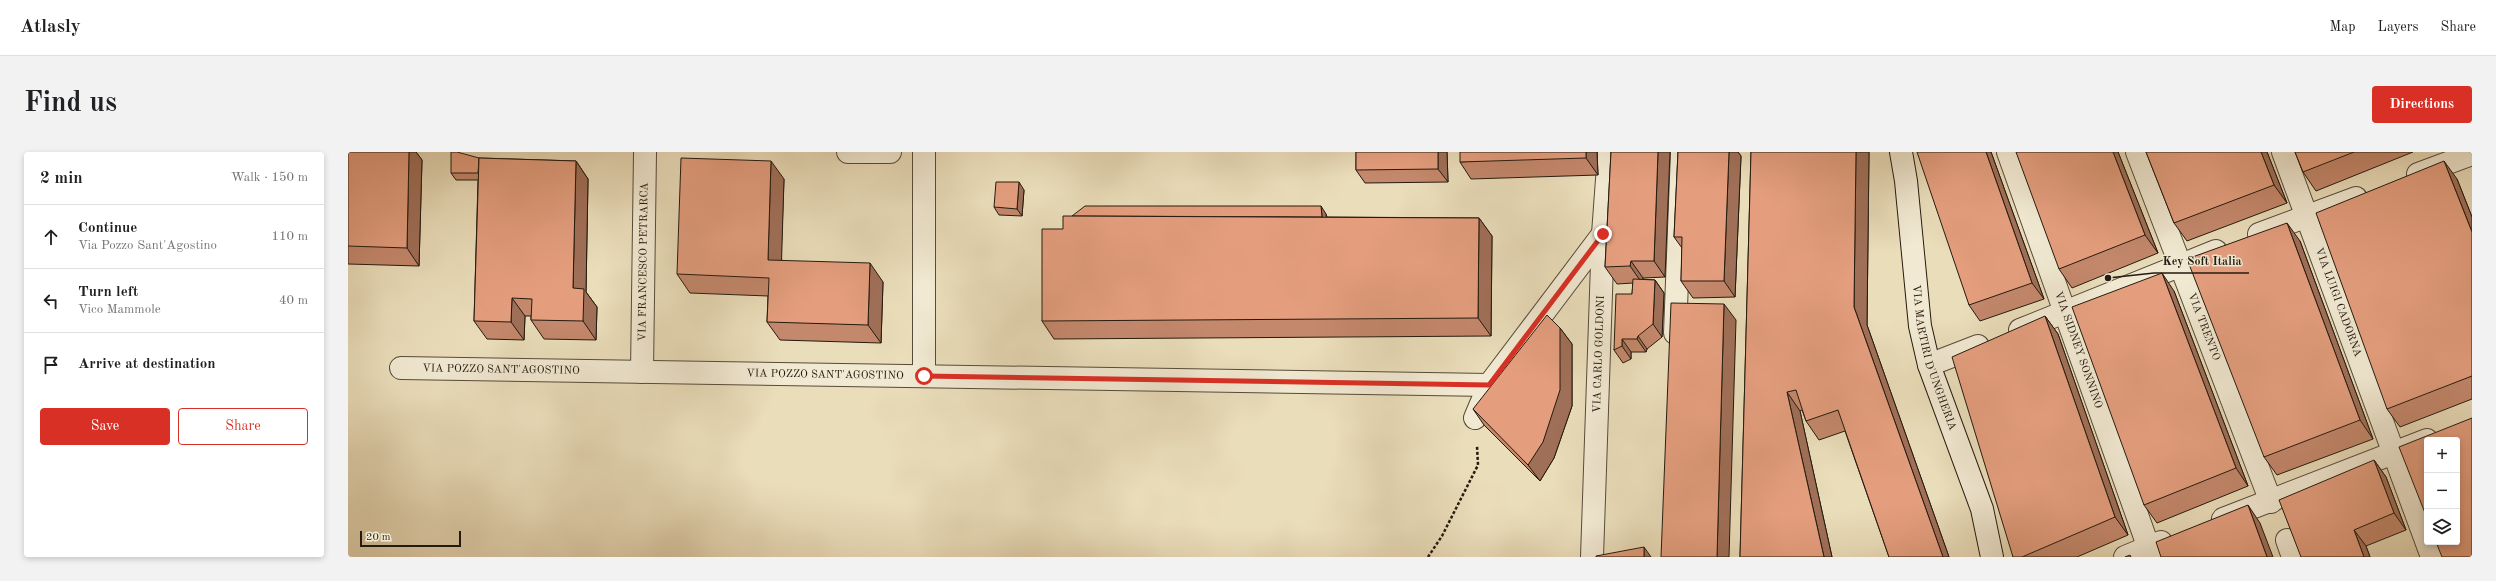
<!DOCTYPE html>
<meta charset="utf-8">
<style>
body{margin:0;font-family:"Old Standard TT",serif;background:#f2f2f2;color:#202124}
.controls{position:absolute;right:12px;bottom:12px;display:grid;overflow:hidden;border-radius:4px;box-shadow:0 2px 6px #0003}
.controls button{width:36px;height:36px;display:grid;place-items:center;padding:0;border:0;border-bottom:1px solid #e0e0e0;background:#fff;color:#202124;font:20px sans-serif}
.scale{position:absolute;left:12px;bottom:10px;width:101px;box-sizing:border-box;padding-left:4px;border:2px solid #241a0f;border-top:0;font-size:11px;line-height:14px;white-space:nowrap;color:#241a0f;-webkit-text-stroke:3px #f1e9d2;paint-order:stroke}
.stop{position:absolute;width:12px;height:12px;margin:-9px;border:3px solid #d93025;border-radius:50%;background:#fff}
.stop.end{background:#d93025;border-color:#fff;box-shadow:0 1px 4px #0008}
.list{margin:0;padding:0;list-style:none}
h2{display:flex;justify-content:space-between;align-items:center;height:52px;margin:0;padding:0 16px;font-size:17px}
h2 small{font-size:13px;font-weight:400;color:#757577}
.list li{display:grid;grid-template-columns:26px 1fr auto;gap:12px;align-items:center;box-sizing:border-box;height:64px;padding:0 16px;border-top:1px solid #e0e0e0}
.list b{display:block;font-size:15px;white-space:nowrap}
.list p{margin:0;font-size:13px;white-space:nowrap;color:#757577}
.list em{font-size:13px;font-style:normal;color:#757577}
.actions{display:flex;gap:8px;padding:12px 16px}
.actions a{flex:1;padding:9px 0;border:1px solid #d93025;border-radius:4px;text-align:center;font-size:14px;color:#d93025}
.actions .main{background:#d93025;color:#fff}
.icon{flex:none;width:22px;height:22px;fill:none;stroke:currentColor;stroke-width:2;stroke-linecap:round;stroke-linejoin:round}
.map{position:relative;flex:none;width:2124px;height:405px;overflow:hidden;border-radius:4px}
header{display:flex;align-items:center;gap:24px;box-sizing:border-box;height:56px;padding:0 20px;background:#fff;border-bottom:1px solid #e0e0e0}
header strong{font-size:19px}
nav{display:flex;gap:22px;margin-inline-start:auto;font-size:14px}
.intro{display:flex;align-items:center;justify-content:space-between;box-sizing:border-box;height:96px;padding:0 24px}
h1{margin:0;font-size:28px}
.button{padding:10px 18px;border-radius:4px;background:#d93025;color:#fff;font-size:14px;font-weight:700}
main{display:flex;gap:24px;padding:0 24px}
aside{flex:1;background:#fff;border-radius:4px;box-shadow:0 2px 6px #0003}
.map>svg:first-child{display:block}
</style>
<header>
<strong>Atlasly</strong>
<nav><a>Map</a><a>Layers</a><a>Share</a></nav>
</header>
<div class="intro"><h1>Find us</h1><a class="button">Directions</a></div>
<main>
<aside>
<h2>2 min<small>Walk · 150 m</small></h2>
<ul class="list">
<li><svg class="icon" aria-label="ahead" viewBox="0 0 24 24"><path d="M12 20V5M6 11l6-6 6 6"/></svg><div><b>Continue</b><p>Via Pozzo Sant'Agostino</p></div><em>110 m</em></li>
<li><svg class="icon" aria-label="left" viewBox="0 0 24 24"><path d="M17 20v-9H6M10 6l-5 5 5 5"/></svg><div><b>Turn left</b><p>Vico Mammole</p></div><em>40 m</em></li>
<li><svg class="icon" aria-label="arrive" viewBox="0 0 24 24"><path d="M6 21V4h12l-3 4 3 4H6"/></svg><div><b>Arrive at destination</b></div></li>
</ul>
<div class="actions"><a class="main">Save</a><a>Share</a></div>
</aside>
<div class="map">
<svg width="2124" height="405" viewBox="0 0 2124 405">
<rect width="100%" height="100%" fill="#eaddba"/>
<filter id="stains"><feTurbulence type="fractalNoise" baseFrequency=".005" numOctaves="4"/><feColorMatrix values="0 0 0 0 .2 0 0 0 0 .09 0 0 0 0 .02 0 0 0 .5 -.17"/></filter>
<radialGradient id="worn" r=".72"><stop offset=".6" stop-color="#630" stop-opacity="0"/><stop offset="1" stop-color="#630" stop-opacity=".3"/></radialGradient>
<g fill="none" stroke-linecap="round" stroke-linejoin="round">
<defs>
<g id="street">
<path d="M 500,0 L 542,0"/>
<path id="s1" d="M 1660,0 L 1804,405"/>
<path id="s2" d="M 1789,0 L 1923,350"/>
<path id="s3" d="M 1935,0 L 2084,405"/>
<path d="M 2070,22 L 2124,2"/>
<path d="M 1911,82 L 2008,46"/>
<path d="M 1672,178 L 1868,99"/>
<path d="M 1327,181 L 1334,0"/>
<path d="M 1581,213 L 1630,194"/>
<path id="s4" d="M 53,216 L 1141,233"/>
<path id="s5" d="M 294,220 L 297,0"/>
<path d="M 576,224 L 576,0"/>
<path d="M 1127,266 L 1141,233 L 1255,82"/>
<path d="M 1875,367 L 2079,288"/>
<path d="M 1939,388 L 1945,405"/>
<path id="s6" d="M 1244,405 L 1255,82 L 1261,0"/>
<path d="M 1777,405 L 1813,390"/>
</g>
<g id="secondary">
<path id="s7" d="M 1553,0 L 1558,29 L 1572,174 L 1581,213 L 1634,357 L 1644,405"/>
</g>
</defs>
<use href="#street" stroke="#564b3a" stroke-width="24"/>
<use href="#secondary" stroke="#241a0f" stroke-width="24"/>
<path stroke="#241a0f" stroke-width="2.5" stroke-dasharray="3 2" stroke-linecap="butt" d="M 1080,405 L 1094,384 L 1130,313 L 1129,294"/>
<use href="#street" stroke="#f1e9d2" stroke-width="22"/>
<use href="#secondary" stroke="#f1e9d2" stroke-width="22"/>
</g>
<g fill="#c4886c" stroke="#241a0f">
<path d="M 0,0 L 68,0 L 74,8 L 71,114 L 0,112 Z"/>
<path d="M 1008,0 L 1099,0 L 1100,30 L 1017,31 L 1008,18 Z"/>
<path d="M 1249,0 L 1250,23 L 1123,27 L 1112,10 Z"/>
<path d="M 1263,0 L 1317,125 L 1295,126 L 1294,127 L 1307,128 L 1316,141 L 1314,185 L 1299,197 L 1298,200 L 1283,200 L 1283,207 L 1275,211 L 1266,198 L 1284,142 L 1285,131 L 1269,132 L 1257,115 Z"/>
<path d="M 1330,0 L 1390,0 L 1393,4 L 1387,145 L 1345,146 L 1333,129 L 1334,96 L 1326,85 Z"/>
<path d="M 1403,0 L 1521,0 L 1519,173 L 1601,405 L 1541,405 L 1497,279 L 1471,288 L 1458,269 L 1454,258 L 1452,259 L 1484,405 L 1392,405 Z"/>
<path d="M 1643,0 L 1696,147 L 1632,169 L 1621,153 Z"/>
<path d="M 1770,0 L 1810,101 L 1724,136 L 1711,117 Z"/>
<path d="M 1798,0 L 1919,0 L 1939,51 L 1839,89 L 1826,71 Z"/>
<path d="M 1947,0 L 2065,0 L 1968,39 L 1955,20 Z"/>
<path d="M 131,6 L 228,9 L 240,27 L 238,140 L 249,155 L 248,188 L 196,187 L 183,168 L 183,164 L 177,164 L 176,188 L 139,187 L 126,169 L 130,28 L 108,28 L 103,21 Z"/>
<path d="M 436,27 L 433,108 L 535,130 L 533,191 L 432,188 L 419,170 L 420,144 L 342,141 L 329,122 Z"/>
<path d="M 2109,27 L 2124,65 L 2124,247 L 2052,275 L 2039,257 Z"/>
<path d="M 676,38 L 674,64 L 651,63 L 646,55 Z"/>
<path d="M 978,62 L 979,65 L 1131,66 L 1144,84 L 1143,184 L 706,187 L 694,169 L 715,77 Z"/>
<path d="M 1952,89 L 2025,287 L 1929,323 L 1916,305 Z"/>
<path d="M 1826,139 L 1900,334 L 1809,371 L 1796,353 Z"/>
<path d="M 1697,164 L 1710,182 L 1780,383 L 1729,405 L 1665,405 Z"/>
<path d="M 1212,176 L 1224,192 L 1224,254 L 1206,306 L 1192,329 L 1136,273 L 1125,257 Z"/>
<path d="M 2026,308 L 2038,325 L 2058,378 L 2018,394 L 2022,405 L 1953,405 Z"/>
</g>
<g fill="#a06f58" stroke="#241a0f">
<path d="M 61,0 L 68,0 L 74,8 L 71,114 L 59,96 Z"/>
<path d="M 1090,0 L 1099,0 L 1100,30 L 1090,17 Z"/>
<path d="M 1238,0 L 1249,0 L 1250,23 L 1238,6 Z"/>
<path d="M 1310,0 L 1322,0 L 1317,125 L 1306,109 Z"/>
<path d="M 1381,0 L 1390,0 L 1393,4 L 1387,145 L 1376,129 Z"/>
<path d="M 1508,0 L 1521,0 L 1519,173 L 1601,405 L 1595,405 L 1506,155 Z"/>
<path d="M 1638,0 L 1643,0 L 1696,147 L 1684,131 Z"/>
<path d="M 1765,0 L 1770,0 L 1810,101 L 1797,83 Z"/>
<path d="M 1913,0 L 1919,0 L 1939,51 L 1926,33 Z"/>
<path d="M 228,9 L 240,27 L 238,140 L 249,155 L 248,188 L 235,169 L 225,136 Z"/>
<path d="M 423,9 L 436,27 L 433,126 L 420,108 Z"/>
<path d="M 2096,9 L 2109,27 L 2124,65 L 2124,80 Z"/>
<path d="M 671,30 L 676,38 L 674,64 L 669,57 Z"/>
<path d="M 973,54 L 978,62 L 980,83 L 975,76 Z"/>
<path d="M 1131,66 L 1144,84 L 1143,184 L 1130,166 Z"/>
<path d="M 1939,71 L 1952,89 L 2025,287 L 2012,268 Z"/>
<path d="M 1283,109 L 1295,126 L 1294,131 L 1282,114 Z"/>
<path d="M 522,111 L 535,130 L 533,191 L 520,173 Z"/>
<path d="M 1814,121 L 1826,139 L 1900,334 L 1888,316 Z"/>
<path d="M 1307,128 L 1316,141 L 1314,185 L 1305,172 Z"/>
<path d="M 164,146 L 177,164 L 176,188 L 163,170 Z"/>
<path d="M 1376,152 L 1388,168 L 1381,405 L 1369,405 Z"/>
<path d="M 1697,164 L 1710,182 L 1780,383 L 1767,365 Z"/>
<path d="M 1212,176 L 1224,192 L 1224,254 L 1206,306 L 1192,329 L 1180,313 Z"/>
<path d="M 1290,184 L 1299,197 L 1298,200 L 1289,187 Z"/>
<path d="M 1274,187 L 1283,200 L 1283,207 L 1274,194 Z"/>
<path d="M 1439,240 L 1452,259 L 1484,405 L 1476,405 Z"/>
<path d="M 2026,308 L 2038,325 L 2058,378 L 2046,361 Z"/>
<path d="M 1900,353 L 1912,371 L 1925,405 L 1919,405 Z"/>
<path d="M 2006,378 L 2018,394 L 2022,405 L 2016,405 Z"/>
<path d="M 1296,395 L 1303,405 L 1296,405 Z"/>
</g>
<g fill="#e49e7e" stroke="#241a0f">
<path d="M 0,0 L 61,0 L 59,96 L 0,94 Z"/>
<path d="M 103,0 L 109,0 L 131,6 L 130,21 L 103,21 Z"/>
<path d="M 1008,0 L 1090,0 L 1090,17 L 1008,18 Z"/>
<path d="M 1112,0 L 1238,0 L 1238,6 L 1112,10 Z"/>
<path d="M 1263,0 L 1310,0 L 1306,109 L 1283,109 L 1282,114 L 1257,115 Z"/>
<path d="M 1330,0 L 1381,0 L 1376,129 L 1333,129 L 1334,85 L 1326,85 Z"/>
<path d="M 1403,0 L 1508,0 L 1506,155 L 1595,405 L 1541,405 L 1490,258 L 1458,269 L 1448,238 L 1439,240 L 1476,405 L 1392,405 Z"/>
<path d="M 1569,0 L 1638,0 L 1684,131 L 1621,153 Z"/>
<path d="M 1668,0 L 1765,0 L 1797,83 L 1711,117 Z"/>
<path d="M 1798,0 L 1913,0 L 1926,33 L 1826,71 Z"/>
<path d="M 1947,0 L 2006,0 L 1955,20 Z"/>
<path d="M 131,6 L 228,9 L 225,136 L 236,137 L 235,169 L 183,168 L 184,147 L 164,146 L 163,170 L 126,169 Z"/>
<path d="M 333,6 L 423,9 L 420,108 L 522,111 L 520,173 L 419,170 L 421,126 L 329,122 Z"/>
<path d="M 2096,9 L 2124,80 L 2124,224 L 2039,257 L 1968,61 Z"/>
<path d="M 648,30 L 671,30 L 669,57 L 646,55 Z"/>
<path d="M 737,54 L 973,54 L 974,65 L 724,64 Z"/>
<path d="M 715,64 L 1131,66 L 1130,166 L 694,169 L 694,77 L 715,77 Z"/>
<path d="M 1939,71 L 2012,268 L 1916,305 L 1839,107 Z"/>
<path d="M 1814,121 L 1888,316 L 1796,353 L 1724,155 Z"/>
<path d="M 1285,127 L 1307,128 L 1305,172 L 1290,184 L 1289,187 L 1274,187 L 1274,194 L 1266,198 L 1268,142 L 1284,142 Z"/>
<path d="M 1323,151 L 1376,152 L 1369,405 L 1313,405 Z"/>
<path d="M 1199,163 L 1212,176 L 1212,238 L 1195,290 L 1180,313 L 1125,257 Z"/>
<path d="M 1697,164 L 1767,365 L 1674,405 L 1665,405 L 1604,205 Z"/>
<path d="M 2124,266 L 2124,405 L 2094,405 L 2088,390 L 2109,390 L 2109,288 L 2079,288 L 2079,366 L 2051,295 Z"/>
<path d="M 2026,308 L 2046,361 L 2006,378 L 2016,405 L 1953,405 L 1931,348 Z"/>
<path d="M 1900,353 L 1919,405 L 1813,405 L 1808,390 Z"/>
<path d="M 1296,395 L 1296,405 L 1248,405 L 1248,404 Z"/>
<path d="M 1782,403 L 1783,405 L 1777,405 Z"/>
</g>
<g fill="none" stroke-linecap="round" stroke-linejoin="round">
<path stroke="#d93025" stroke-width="5" d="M 576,224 L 1141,233 L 1255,82"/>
</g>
<g text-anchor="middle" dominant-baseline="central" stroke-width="3" stroke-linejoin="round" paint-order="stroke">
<g font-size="11" fill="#241a0f" stroke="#f1e9d2">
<text stroke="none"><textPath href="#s5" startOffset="110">VIA FRANCESCO PETRARCA</textPath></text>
<text stroke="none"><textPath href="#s3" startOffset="160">VIA LUIGI CADORNA</textPath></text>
<text stroke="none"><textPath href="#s2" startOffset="187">VIA TRENTO</textPath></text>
<text stroke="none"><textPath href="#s1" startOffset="210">VIA SIDNEY SONNINO</textPath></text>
<text stroke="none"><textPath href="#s6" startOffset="203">VIA CARLO GOLDONI</textPath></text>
<text stroke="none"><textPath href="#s7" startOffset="209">VIA MARTIRI D'UNGHERIA</textPath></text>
<text stroke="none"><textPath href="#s4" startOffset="100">VIA POZZO SANT'AGOSTINO</textPath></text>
<text stroke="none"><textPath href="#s4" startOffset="424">VIA POZZO SANT'AGOSTINO</textPath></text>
</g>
</g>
<path fill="none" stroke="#241a0f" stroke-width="1.5" d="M1760 126L1806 121H1901"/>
<circle fill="#241a0f" stroke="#f1e9d2" stroke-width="1.5" cx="1760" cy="126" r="4"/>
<g font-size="12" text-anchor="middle" font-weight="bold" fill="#241a0f" stroke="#f1e9d2" stroke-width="3" stroke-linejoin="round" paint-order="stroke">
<text x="1854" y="113">Key Soft Italia</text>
</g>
<rect width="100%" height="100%" filter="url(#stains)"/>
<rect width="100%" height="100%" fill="url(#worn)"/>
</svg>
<div class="controls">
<button>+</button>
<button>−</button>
<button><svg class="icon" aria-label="layers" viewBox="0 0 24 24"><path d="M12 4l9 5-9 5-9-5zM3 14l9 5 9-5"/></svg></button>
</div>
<div class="scale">20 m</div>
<div class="stop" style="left:576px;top:224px"></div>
<div class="stop end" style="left:1255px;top:82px"></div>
</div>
</main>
